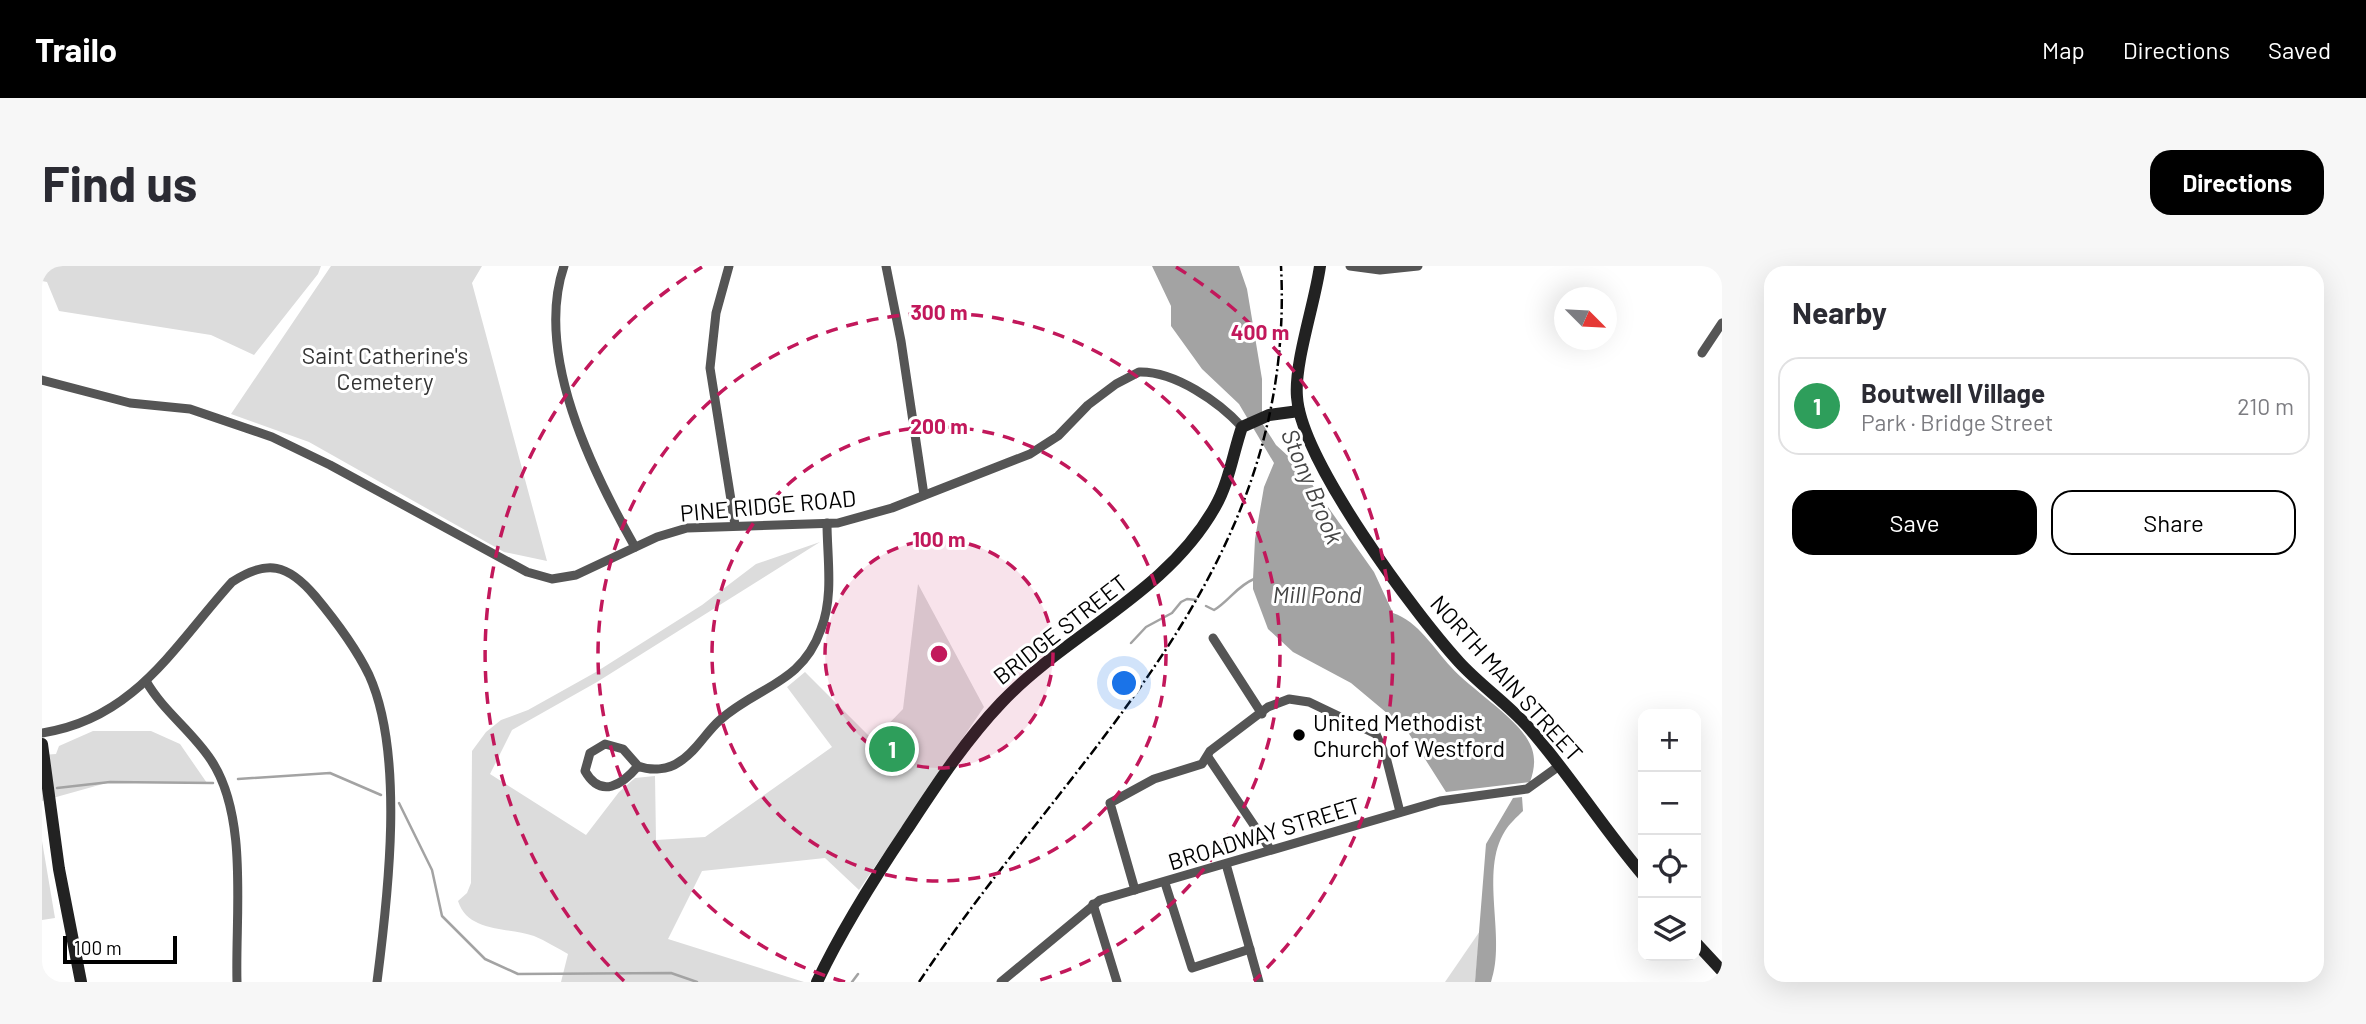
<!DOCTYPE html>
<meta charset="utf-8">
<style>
body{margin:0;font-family:Barlow,sans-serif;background:#f7f7f7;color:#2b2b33}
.controls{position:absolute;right:21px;bottom:21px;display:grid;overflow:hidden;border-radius:14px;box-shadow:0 7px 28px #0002}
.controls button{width:63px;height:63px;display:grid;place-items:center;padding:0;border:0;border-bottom:2px solid #e1e1e2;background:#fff;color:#2b2b33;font:35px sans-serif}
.compass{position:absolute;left:1512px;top:21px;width:63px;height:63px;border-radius:50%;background:#fff;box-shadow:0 7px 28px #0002;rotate:114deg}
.scale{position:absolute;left:21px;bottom:18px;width:114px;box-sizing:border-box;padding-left:7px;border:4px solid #000;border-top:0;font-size:19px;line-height:24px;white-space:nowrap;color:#000;-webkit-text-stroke:5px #fff;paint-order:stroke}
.you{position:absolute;left:1083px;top:418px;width:24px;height:24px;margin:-18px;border:5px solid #fff;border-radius:50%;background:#1a73e8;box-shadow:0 0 0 10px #1a73e833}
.badge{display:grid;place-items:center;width:46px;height:46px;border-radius:50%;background:#000;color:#fff;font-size:23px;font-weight:700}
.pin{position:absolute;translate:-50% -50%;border:4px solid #fff;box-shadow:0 2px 7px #0006}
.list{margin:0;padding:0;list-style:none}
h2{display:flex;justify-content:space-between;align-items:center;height:91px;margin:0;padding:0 28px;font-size:30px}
h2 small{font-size:23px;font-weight:400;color:#7c7c81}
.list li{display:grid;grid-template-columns:46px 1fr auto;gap:21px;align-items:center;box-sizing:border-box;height:98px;margin:0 14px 14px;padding:0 14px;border:2px solid #e1e1e2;border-radius:21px}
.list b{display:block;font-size:26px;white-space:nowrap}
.list p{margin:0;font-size:23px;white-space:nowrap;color:#7c7c81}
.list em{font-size:23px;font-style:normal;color:#7c7c81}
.actions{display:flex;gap:14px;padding:21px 28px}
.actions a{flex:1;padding:16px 0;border:2px solid #000;border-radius:21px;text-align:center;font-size:24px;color:#000}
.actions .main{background:#000;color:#fff}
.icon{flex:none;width:38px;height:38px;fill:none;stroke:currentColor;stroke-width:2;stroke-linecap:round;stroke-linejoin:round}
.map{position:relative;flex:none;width:1680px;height:716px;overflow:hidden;border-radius:21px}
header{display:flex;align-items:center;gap:42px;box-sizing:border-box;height:98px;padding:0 35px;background:#000;color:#fff}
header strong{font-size:33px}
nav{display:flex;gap:38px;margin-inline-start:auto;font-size:24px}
.intro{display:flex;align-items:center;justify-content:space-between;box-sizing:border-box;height:168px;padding:0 42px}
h1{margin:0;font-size:49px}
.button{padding:18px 32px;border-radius:21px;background:#000;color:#fff;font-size:24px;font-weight:700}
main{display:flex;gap:42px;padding:0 42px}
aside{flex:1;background:#fff;border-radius:21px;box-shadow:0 7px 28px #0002}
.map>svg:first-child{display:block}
</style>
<header>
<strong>Trailo</strong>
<nav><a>Map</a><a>Directions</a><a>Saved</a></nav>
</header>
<div class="intro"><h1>Find us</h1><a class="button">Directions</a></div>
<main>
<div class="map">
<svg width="1680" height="716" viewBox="0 0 1680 716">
<rect width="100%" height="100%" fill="#fff"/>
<g fill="#dcdcdc">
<path d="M 0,0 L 279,0 L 276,8 L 212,89 L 169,69 L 17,45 L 5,16 L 0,15 Z"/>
<path d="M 289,0 L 440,0 L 430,17 L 505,295 L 462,286 L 267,176 L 189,148 Z"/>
<path d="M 778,276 L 555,416 L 470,464 L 448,508 L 544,569 L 577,526 L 593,512 L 613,510 L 614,574 L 663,571 L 790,481 L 745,421 L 763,406 L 831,474 L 861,443 L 876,318 L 942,441 L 817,624 L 783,592 L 660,605 L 626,673 L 762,716 L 519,716 L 526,688 C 515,682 504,675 492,670 C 466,661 426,667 416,635 L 425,627 L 429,617 L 430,485 L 444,466 L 459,454 L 486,444 L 554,406 L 660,339 L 714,298 Z"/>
<path d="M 51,465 L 109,465 L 138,478 L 165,517 L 68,516 L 0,535 L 0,489 L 14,488 L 17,480 Z"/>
<path d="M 0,575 L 13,652 L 0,654 Z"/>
<path d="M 1438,665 L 1433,716 L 1403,716 Z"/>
</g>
<g fill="#a3a3a3">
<path d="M 1110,0 L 1197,0 L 1205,23 L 1220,113 L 1220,157 L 1234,179 L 1257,200 L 1332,306 L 1351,347 C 1376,355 1392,383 1409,401 C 1429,423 1469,448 1484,471 C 1494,486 1494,499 1488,516 L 1404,526 L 1364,463 L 1309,417 L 1251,386 L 1226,363 L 1211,323 L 1211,313 L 1213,273 L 1222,221 L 1232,197 L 1197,138 L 1160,103 L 1129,60 L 1129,40 Z"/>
<path d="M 1480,531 L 1481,545 C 1475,551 1467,558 1463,565 C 1437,606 1465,672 1449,716 L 1433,716 L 1444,578 L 1471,532 Z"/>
</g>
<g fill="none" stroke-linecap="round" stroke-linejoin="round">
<g stroke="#a3a3a3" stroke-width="2.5">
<path d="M 1164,340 L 1172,344 C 1187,335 1195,320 1212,313"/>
<path d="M 1089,377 L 1104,361 L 1130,347 L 1139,336 L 1145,333 L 1154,334"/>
<path d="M 196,513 L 288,507 L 339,529"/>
<path d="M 15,522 L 68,516 L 171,517"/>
<path d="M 357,537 L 390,604 L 400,650 L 443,693 L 476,708 L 629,707 L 655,716"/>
<path d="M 810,716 L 816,708"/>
</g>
<g stroke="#555" stroke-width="9">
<path d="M 522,0 C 492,88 550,205 593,281"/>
<path d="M 687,0 L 674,47 L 668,102 L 693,259"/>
<path d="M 844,0 L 859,75 L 882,229"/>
<path d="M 1308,0 L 1338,4 L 1376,0"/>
<path d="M 1660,87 L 1680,57"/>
<path d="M 0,114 L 88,137 L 148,143 L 230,171 L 288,199 L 485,306 L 510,313 L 534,309 L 615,271 L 645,262 L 796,257 L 850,242 L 988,188 L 1016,170 L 1046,139 L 1074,118 L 1097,106 C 1133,105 1177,136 1200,161"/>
<path d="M 1171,372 L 1220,448"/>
<path d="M 104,415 C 121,445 150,465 169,494 C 207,551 193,649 195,716"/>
<path d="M 0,467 C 93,453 132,380 190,316 C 225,293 246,298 273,330 C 293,354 313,380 327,409 C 363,488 346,631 335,716"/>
<path d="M 1166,491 L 1228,583"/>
<path d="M 596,500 L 581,483 L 563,478 L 548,487 L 543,505 C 559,533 580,519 596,500 C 609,505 626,504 637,496 C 654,486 664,466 678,454 C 716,420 760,418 779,363 C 792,330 785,291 785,257"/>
<path d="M 1184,598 L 1217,716"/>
<path d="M 1123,617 L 1150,702 L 1208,683"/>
<path d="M 1093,624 L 1068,537 L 1112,513 L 1160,498 L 1168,485 L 1226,441 L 1247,433 L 1267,436 L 1334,468 L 1344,491 L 1358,546"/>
<path d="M 1051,638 L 1075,716"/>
<path d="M 959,716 L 1058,634 L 1398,535 L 1485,523 L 1517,500"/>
</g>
<g stroke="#222" stroke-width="12">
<path d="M 1278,0 C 1273,37 1252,97 1255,131 C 1259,194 1373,348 1417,396 C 1439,420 1466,438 1487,462 C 1528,509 1561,562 1601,609"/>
<path d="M 0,478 L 17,603 L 39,716"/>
<path d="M 1654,677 L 1680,705"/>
<path d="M 775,716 C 800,663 831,614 864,565 C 893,521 922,476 959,437 C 1025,367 1124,328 1173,241 C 1187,217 1191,187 1200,161 L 1227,149 L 1257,145"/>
<path d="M 1677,716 L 1680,715"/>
</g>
<path stroke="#000" stroke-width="2.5" stroke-dasharray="10 3.5 2 3.5" stroke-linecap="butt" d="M 877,716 C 1032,483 1255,308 1239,0"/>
</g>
<circle cx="897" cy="388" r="114" fill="#c2185b" fill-opacity=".12"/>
<g fill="none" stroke="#c2185b" stroke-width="3.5" stroke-dasharray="12 9">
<circle cx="897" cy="388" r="114"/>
<circle cx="897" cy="388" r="227"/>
<path d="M803 716A341 341 0 1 1 991 716"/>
<path d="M582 715A454 454 0 0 1 660 1M1134 1A454 454 0 0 1 1212 715"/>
</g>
<circle fill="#000" stroke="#fff" stroke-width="2.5" cx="1257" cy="469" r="7"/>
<g text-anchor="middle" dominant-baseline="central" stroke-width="6" stroke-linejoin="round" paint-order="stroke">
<g font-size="23" fill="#333" stroke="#fff">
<text x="343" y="89">Saint Catherine's<tspan x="343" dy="26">Cemetery</tspan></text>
</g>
<g font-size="23" fill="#000" stroke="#fff">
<text transform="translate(726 239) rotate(-5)">PINE RIDGE ROAD</text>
<text transform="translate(1018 363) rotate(-38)">BRIDGE STREET</text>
<text transform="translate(1465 412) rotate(48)">NORTH MAIN STREET</text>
<text transform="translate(1222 567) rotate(-17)">BROADWAY STREET</text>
</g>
<g font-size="23" fill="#000" stroke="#fff" text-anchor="start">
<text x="1271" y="456">United Methodist<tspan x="1271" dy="26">Church of Westford</tspan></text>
</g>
<g font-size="24" font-style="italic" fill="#444" stroke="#fff">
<text transform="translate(1271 220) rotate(67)">Stony Brook</text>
<text x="1275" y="327">Mill Pond</text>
</g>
</g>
<circle cx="897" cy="388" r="10" fill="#c2185b" stroke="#fff" stroke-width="3.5"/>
<g font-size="21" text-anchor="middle" font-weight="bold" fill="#c2185b" stroke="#fff" stroke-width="6" stroke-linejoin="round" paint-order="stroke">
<text x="897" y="54">300 m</text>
<text x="1218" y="74">400 m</text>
<text x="897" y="168">200 m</text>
<text x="897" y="281">100 m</text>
</g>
</svg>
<div class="controls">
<button>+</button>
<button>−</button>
<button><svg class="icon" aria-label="locate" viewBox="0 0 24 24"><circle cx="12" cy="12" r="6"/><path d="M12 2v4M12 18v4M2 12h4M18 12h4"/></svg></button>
<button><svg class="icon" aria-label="layers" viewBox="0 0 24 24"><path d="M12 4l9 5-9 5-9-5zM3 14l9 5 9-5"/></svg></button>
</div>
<svg class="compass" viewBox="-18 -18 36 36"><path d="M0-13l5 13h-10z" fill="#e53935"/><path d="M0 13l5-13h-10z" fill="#7c7c81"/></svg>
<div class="scale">100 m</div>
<div class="you"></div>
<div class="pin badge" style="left:850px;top:483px;background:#2e9e5b">1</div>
</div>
<aside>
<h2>Nearby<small></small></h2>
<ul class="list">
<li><span class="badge" style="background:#2e9e5b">1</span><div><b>Boutwell Village</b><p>Park · Bridge Street</p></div><em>210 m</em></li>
</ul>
<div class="actions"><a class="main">Save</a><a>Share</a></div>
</aside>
</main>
